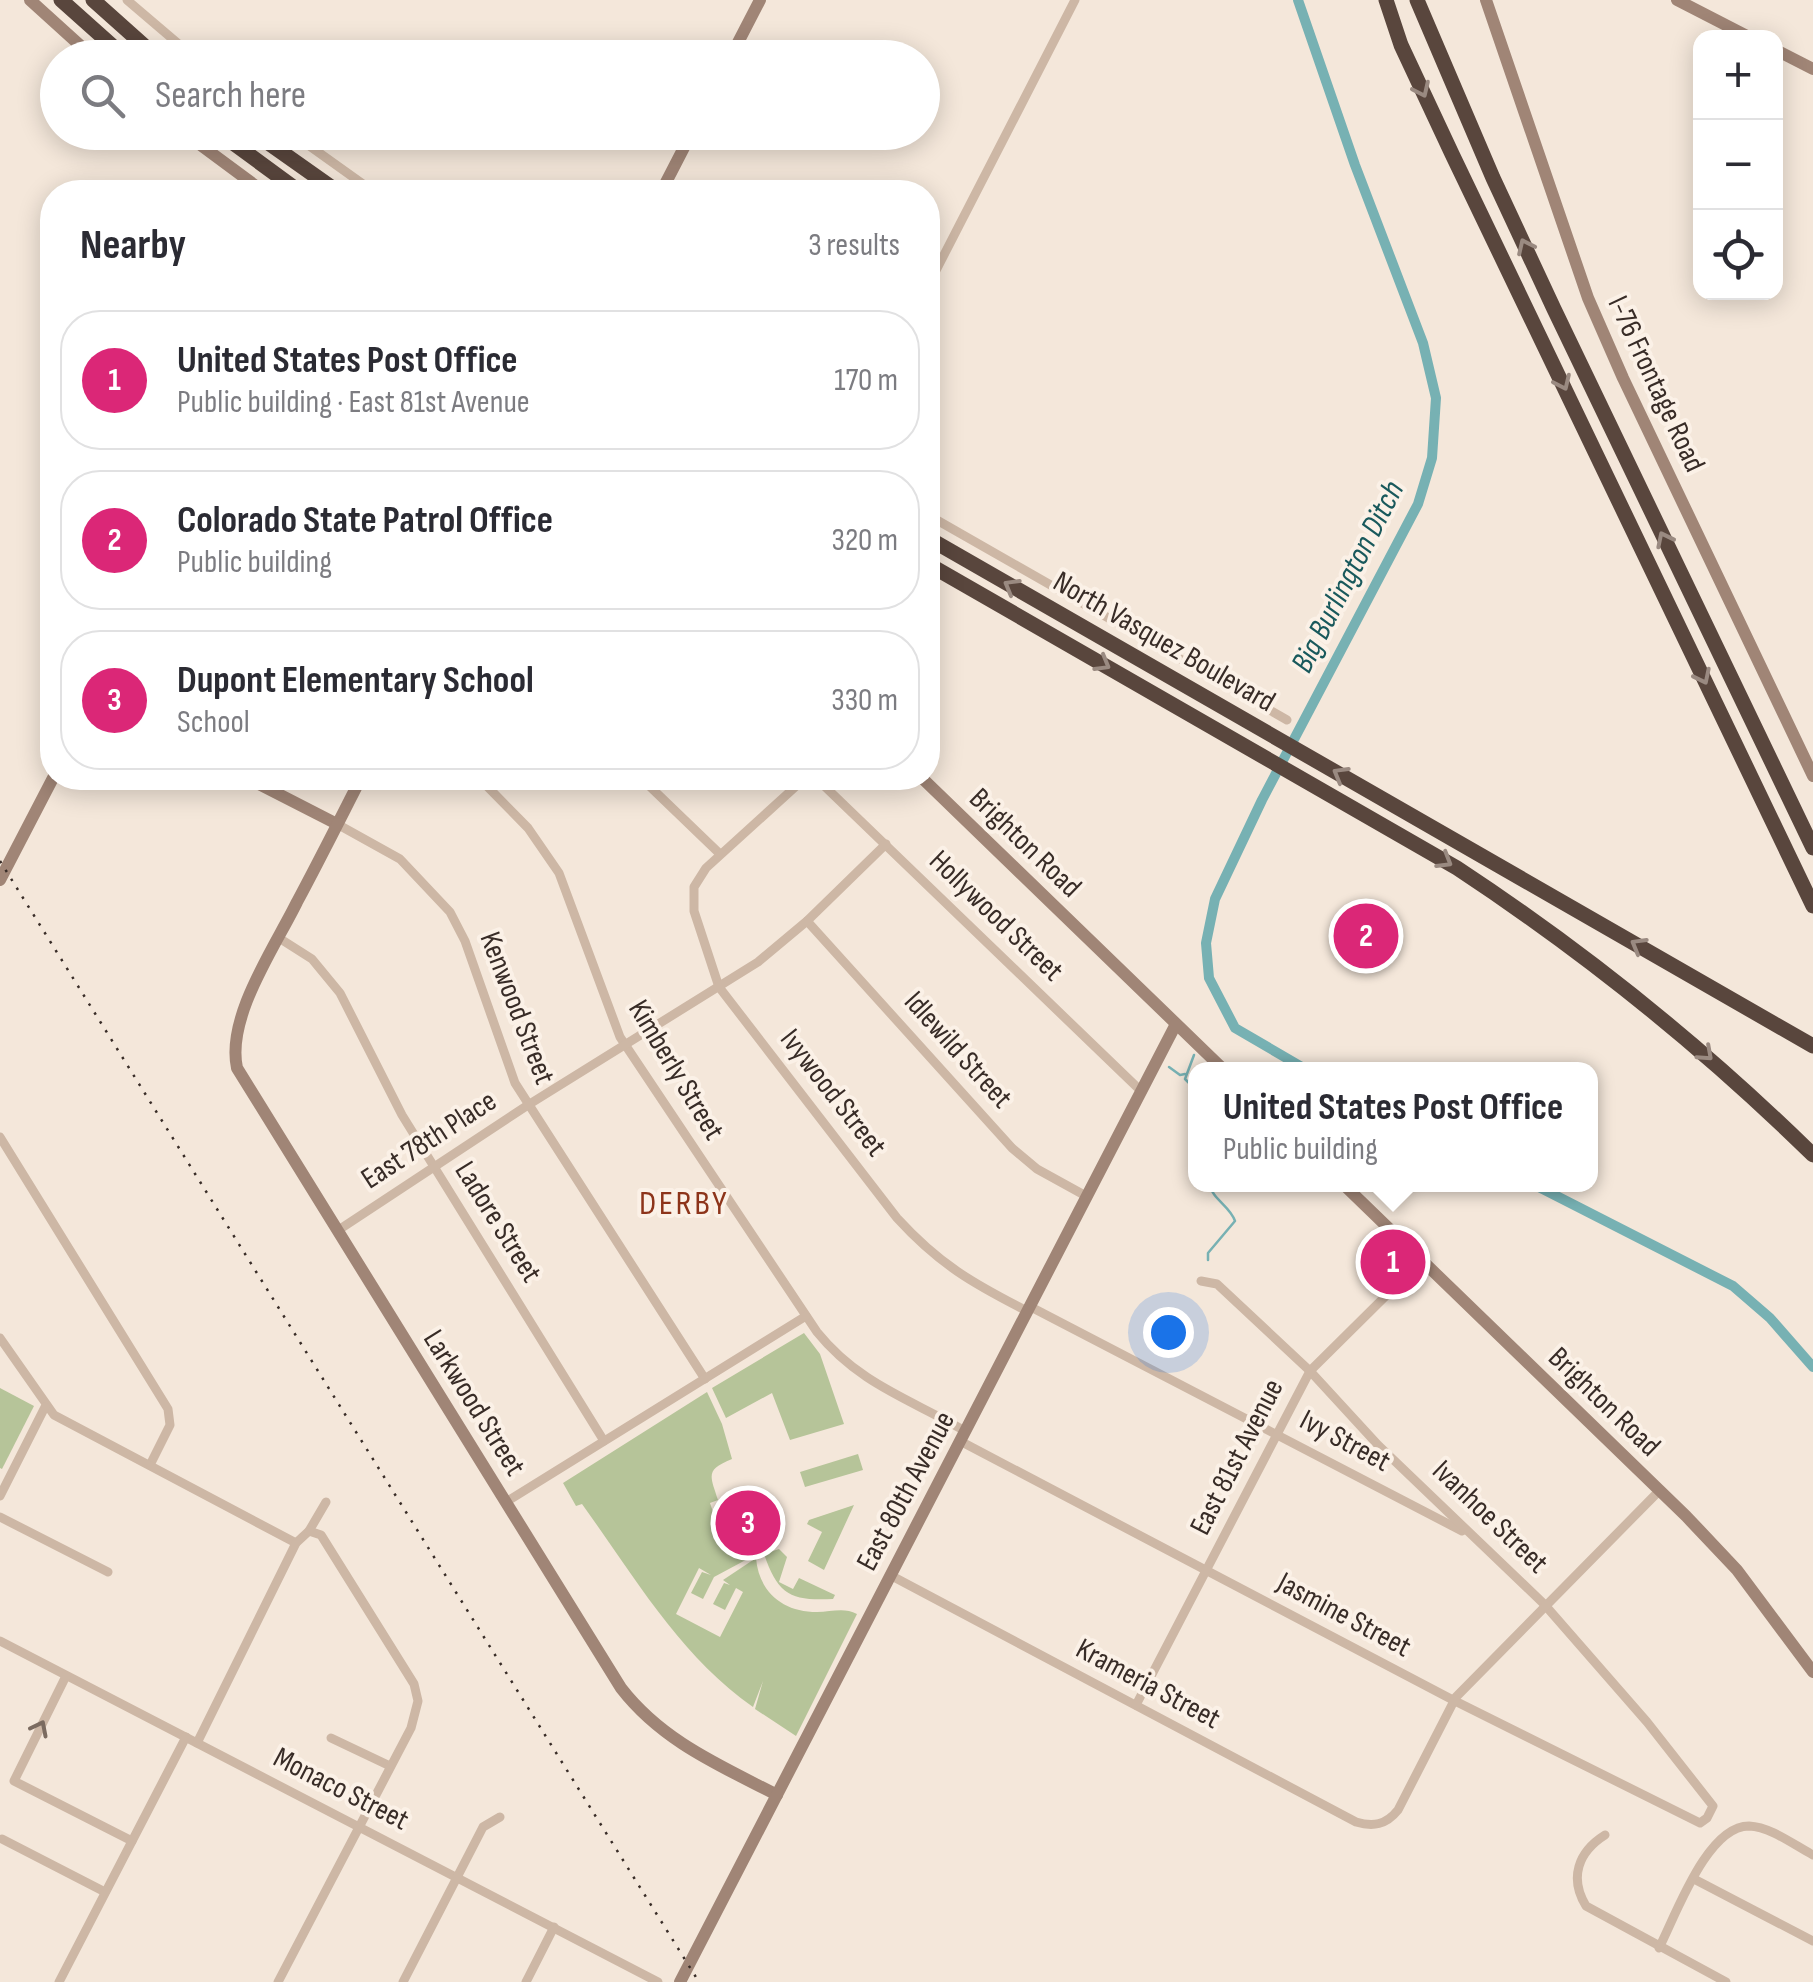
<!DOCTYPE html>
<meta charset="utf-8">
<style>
body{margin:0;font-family:"Sofia Sans Condensed",sans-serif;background:#f2f2f3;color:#2b2b33}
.controls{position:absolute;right:30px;top:30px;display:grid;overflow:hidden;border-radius:20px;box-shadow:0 5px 25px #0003}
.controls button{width:90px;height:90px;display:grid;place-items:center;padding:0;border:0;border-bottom:2px solid #e1e1e2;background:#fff;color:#2b2b33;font:50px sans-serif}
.you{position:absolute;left:1168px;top:1332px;width:35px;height:35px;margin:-25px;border:8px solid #fff;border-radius:50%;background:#1a73e8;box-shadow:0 0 0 15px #1a73e833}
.badge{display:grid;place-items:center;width:65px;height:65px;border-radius:50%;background:#db2777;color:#fff;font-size:32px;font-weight:700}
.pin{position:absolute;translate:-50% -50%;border:5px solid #fff;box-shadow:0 2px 10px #0006}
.popup{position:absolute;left:1188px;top:1062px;width:410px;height:130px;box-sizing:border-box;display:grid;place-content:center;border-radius:20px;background:#fff;filter:drop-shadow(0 2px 8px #0005);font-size:32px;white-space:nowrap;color:#7c7c81}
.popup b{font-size:38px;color:#2b2b33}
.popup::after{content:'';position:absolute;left:50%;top:100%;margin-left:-20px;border:20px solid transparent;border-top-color:#fff}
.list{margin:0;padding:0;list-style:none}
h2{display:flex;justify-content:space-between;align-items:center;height:130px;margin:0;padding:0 40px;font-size:42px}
h2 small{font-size:32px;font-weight:400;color:#7c7c81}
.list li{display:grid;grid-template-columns:65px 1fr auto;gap:30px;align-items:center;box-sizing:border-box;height:140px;margin:0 20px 20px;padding:0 20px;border:2px solid #e1e1e2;border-radius:40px}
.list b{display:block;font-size:38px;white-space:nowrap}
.list p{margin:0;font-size:32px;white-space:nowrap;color:#7c7c81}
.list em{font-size:32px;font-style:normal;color:#7c7c81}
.icon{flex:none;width:55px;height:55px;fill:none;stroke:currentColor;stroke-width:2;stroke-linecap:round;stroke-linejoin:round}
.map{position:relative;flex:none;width:1813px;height:1982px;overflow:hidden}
.search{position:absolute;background:#fff;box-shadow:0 5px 25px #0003;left:40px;top:40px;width:900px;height:110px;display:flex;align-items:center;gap:25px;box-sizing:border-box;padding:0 35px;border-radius:55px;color:#7c7c81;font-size:38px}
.panel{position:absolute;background:#fff;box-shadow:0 5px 25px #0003;left:40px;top:180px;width:900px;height:610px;border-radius:40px}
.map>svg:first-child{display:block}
</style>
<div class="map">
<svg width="1813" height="1982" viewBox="0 0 1813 1982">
<rect width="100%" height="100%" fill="#f4e7da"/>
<g fill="#b6c499">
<path d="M 804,1333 L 820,1354 L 844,1424 L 790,1440 L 772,1393 L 726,1418 L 712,1388 Z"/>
<path d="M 0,1388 L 34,1406 L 2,1469 L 0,1468 Z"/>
<path d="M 707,1392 L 722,1424 L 732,1459 C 705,1470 710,1475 718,1500 L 710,1503 L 726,1550 L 740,1545 L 731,1547 L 719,1502 L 737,1497 L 755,1555 L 714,1577 L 703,1599 L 691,1593 L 702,1572 L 711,1575 L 699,1568 L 676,1614 L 720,1637 L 743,1592 L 736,1588 L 725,1610 L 713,1604 L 724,1583 L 730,1585 L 723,1580 L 756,1558 C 759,1593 784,1612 817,1612 C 831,1612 844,1607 857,1614 L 796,1736 L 755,1709 L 763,1681 L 753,1707 C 680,1656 634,1576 582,1504 L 576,1506 L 563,1483 Z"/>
<path d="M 858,1454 L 863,1470 L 805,1487 L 800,1472 Z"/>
<path d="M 854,1505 L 824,1570 L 808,1561 L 822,1532 L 807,1524 L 809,1520 Z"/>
<path d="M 779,1549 L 787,1557 L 779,1582 L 793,1589 L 799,1578 L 835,1595 L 833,1599 C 791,1601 778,1595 764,1554 Z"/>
</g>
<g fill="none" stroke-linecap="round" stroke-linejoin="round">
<g stroke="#77b1b3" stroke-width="2.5">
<path d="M 1194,1055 L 1185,1079 L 1196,1090"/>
<path d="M 1169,1067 L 1180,1075 L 1185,1074"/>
<path d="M 1208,1260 L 1208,1253 L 1235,1221 C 1230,1206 1213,1200 1209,1184"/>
</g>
<g stroke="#77b1b3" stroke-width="10">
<path d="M 1298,0 L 1355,165 L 1423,343 L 1436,398 L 1432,458 L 1418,504 L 1262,800 L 1215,899 L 1206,943 L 1209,978 L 1235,1028 L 1307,1070"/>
<path d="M 1533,1184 L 1733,1286 L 1770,1318 L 1813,1367"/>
</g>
<g stroke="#cdb7a5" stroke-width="9">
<path d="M 127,0 L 195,58"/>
<path d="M 290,132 L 374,192"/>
<path d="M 928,286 L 1075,0"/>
<path d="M 928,515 L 1287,720"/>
<path d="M 479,778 L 528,828 L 559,873 L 620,1037 L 817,1332 C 859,1384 910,1399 965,1431"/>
<path d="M 641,778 L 720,854"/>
<path d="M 805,778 L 706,868 L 694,887 L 694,911 L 719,987 L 897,1218 C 939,1264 972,1283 1027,1311"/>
<path d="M 816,778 L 1140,1090"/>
<path d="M 337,824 L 400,859 L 450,912 L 465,941 L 515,1083 L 705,1379"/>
<path d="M 807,921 L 1012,1148 L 1037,1169 L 1086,1196"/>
<path d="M 279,938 L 312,959 L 340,993 L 402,1115 L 604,1441"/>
<path d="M 0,1137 L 168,1409 L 170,1425 L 150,1465"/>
<path d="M 337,1231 L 528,1105 L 758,962 L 807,921 L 886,844"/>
<path d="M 1029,1306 L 1462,1531"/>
<path d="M 0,1338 L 54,1415 L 296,1543"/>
<path d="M 960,1441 L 1453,1700 L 1700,1823 L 1707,1818 L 1713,1806 L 1647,1722 L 1544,1604 L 1378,1445 L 1310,1371 L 1217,1284 L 1201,1281"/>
<path d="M 0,1496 L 45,1407"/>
<path d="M 506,1502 L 806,1316"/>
<path d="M 0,1517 L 108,1572"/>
<path d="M 890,1575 L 1356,1822 C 1373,1827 1386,1825 1398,1810 L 1456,1697 L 1660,1490"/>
<path d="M 0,1641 L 658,1982"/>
<path d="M 66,1676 L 14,1781 L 132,1841"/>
<path d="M 1136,1705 L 1310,1371 L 1422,1260"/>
<path d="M 331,1738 L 390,1766"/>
<path d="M 197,1743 L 296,1543 L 309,1531 L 326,1502"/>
<path d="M 1605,1835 C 1578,1852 1569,1878 1586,1906 L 1726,1982"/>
<path d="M 2,1839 L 105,1892"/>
<path d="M 1694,1879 L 1813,1941"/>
<path d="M 1659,1948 C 1676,1915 1707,1826 1749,1826 C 1771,1827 1794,1845 1813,1855"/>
<path d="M 59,1982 L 186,1737"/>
<path d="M 278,1982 L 411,1728 L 418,1701 L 414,1684 L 321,1535 L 309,1531"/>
<path d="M 403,1982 L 483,1827 L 500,1817"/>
<path d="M 526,1982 L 554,1927"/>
</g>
<g stroke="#a08576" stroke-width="12">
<path d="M 30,0 L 94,58"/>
<path d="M 1486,0 L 1588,298 L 1623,378 L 1813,776"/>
<path d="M 1677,0 L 1751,38"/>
<path d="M 1776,50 L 1813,69"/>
<path d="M 730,58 L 760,0"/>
<path d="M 183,132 L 264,192"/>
<path d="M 661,192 L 692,132"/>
<path d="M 247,778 L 337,824"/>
<path d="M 361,778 C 340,819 319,861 297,902 C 275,947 226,1017 237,1068 L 621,1688 C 662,1741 719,1765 777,1795"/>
<path d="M 922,778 L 1224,1070"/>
<path d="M 0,880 L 53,778"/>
<path d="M 1343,1184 L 1686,1516 L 1737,1570 L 1813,1672"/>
<path d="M 680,1982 L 1176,1024"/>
</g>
<g stroke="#59463d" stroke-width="15">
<path d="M 61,0 L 126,58"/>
<path d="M 93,0 L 158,58"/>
<path d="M 1386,0 L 1401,45 L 1452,154 L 1813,906"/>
<path d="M 1417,0 L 1493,178 L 1554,309 L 1813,848"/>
<path d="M 218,132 L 300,192"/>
<path d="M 253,132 L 338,192"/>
<path d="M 928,538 L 1813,1046"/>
<path d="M 928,564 L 1457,868 C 1586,953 1703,1047 1813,1155"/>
</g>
<path stroke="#382c27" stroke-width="2.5" stroke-dasharray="2.5 8" stroke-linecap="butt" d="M 0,861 L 699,1982"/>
</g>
<defs><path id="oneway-chevron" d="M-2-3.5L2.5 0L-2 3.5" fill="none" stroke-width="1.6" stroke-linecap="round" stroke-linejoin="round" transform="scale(2.5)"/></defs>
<g stroke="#9a8a81">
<use href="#oneway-chevron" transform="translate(1422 90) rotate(65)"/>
<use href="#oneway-chevron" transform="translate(1525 246) rotate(-115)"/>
<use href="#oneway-chevron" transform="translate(1563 383) rotate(65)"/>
<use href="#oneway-chevron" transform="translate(1664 539) rotate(-116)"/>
<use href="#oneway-chevron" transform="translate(1011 586) rotate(-150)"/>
<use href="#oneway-chevron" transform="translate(1103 664) rotate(30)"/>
<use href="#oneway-chevron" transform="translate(1703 677) rotate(64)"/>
<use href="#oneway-chevron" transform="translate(1340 774) rotate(-150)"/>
<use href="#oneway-chevron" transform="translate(1445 861) rotate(31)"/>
<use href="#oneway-chevron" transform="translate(1638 945) rotate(-150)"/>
<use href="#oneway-chevron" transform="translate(1706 1054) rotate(42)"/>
</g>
<use stroke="#7b6b60" href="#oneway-chevron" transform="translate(40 1728) rotate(-63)"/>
<g text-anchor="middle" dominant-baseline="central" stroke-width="8" stroke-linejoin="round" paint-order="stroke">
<g font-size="30" fill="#382c27" stroke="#fbf1e7">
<text transform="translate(1656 384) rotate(65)">I-76 Frontage Road</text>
<text transform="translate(1164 642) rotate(30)">North Vasquez Boulevard</text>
<text transform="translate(1025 843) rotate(44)">Brighton Road</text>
<text transform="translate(996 916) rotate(44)">Hollywood Street</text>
<text transform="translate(517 1008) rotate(69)">Kenwood Street</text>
<text transform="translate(958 1050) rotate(48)">Idlewild Street</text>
<text transform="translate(676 1070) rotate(59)">Kimberly Street</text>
<text transform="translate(833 1093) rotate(52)">Ivywood Street</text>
<text transform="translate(429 1140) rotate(-33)">East 78th Place</text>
<text transform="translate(498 1222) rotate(58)">Ladore Street</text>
<text transform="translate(1604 1402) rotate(44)">Brighton Road</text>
<text transform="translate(474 1403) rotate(58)">Larkwood Street</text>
<text transform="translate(1345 1441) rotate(28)">Ivy Street</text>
<text transform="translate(1237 1457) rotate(-63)">East 81st Avenue</text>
<text transform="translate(906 1491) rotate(-62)">East 80th Avenue</text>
<text transform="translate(1490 1517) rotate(44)">Ivanhoe Street</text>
<text transform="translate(1344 1615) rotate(28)">Jasmine Street</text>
<text transform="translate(1148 1684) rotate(28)">Krameria Street</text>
<text transform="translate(341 1789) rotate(27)">Monaco Street</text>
</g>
<g font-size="32" font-style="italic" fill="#19595c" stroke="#fbf1e7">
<text transform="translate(1348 577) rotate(-63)">Big Burlington Ditch</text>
</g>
<g font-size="35" letter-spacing="2.5" fill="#8d341a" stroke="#fbf1e7">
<text x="684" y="1203">DERBY</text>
</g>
</g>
</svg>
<div class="controls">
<button>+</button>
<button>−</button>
<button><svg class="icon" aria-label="locate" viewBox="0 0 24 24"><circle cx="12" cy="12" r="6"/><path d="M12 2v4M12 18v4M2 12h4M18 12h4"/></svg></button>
</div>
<div class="you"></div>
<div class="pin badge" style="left:1393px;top:1262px">1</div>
<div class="popup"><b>United States Post Office</b>Public building</div>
<div class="pin badge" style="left:1366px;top:936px">2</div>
<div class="pin badge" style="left:748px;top:1523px">3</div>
<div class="search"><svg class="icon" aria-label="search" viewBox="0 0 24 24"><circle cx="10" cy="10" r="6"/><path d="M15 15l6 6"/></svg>Search here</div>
<section class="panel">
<h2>Nearby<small>3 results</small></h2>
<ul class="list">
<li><span class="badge">1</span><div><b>United States Post Office</b><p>Public building · East 81st Avenue</p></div><em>170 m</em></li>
<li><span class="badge">2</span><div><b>Colorado State Patrol Office</b><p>Public building</p></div><em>320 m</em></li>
<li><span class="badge">3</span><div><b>Dupont Elementary School</b><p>School</p></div><em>330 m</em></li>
</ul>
</section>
</div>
